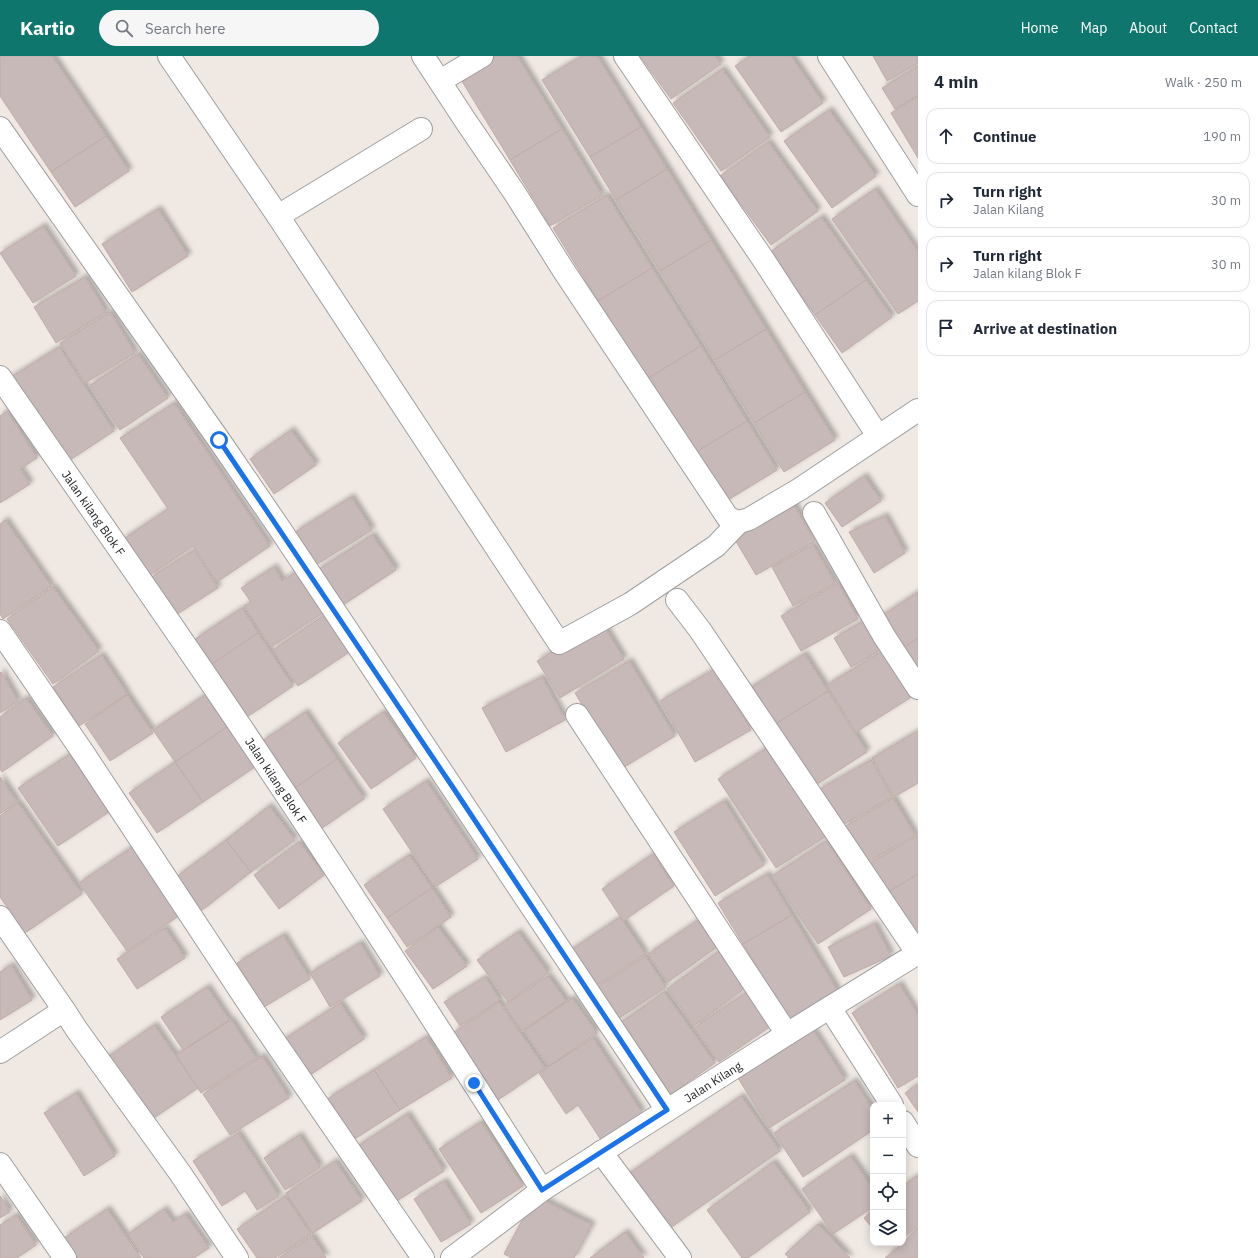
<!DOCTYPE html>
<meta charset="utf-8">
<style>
body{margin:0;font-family:"IBM Plex Sans",sans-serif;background:#f6f6f7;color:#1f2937}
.controls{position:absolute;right:12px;bottom:12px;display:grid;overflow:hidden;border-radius:8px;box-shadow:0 2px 10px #0003}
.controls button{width:36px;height:36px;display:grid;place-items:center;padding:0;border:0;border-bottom:1px solid #e0e1e3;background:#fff;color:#1f2937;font:20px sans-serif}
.stop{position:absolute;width:12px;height:12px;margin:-9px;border:3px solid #1a73e8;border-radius:50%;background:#fff}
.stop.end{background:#1a73e8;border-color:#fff;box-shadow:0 1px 4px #0008}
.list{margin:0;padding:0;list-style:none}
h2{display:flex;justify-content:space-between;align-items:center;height:52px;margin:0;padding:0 16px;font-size:17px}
h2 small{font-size:13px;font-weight:400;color:#747a83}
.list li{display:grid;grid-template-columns:26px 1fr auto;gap:12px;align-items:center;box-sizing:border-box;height:56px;margin:0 8px 8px;padding:0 8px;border:1px solid #e0e1e3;border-radius:12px}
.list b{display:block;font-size:15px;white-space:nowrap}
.list p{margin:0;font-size:13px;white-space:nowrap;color:#747a83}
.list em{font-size:13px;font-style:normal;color:#747a83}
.icon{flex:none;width:22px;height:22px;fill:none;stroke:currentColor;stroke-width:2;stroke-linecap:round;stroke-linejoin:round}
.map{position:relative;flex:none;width:918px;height:1202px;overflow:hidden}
header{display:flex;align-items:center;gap:24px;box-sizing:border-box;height:56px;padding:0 20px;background:#0f766e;color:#fff}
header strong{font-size:19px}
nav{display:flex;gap:22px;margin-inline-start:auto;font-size:14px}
.search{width:280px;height:36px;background:#f6f6f7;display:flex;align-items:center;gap:10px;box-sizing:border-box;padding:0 14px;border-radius:22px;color:#747a83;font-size:15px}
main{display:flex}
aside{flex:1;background:#fff}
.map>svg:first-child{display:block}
</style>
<header>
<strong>Kartio</strong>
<div class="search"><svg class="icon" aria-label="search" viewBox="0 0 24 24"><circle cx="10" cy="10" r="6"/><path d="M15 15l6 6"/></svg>Search here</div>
<nav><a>Home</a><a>Map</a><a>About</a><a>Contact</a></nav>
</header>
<main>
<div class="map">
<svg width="918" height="1202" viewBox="0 0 918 1202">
<defs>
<filter id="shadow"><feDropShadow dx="3.5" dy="-3.5" stdDeviation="2" flood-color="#0004"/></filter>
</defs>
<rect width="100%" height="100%" fill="#efe8e3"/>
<g fill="#c6b9b7" stroke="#c1aba6" filter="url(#shadow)">
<path d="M 0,0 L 52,0 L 106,80 L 51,116 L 0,40 Z"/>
<path d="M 496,0 L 517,0 L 562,73 L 510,104 L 460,22 Z"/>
<path d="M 582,0 L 597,0 L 641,71 L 590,101 L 542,24 Z"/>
<path d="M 640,0 L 715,0 L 721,8 L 671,43 Z"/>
<path d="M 750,0 L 791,0 L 823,47 L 781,76 L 735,10 Z"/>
<path d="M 873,0 L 918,0 L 918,7 L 887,25 Z"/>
<path d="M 918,10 L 918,39 L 895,53 L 882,32 Z"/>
<path d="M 722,13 L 770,81 L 721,115 L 673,47 Z"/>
<path d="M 918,40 L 918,102 L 891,57 Z"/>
<path d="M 829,54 L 876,120 L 832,152 L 784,85 Z"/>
<path d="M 641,71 L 667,113 L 616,144 L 590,101 Z"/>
<path d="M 562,73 L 602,139 L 550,170 L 510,104 Z"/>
<path d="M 106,80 L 129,115 L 75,151 L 51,116 Z"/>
<path d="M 768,86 L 818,155 L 771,189 L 720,120 Z"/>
<path d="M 667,113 L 711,184 L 660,215 L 616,144 Z"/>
<path d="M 875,133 L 918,196 L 918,245 L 898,258 L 832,163 Z"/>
<path d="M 607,139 L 652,212 L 598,245 L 553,172 Z"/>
<path d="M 158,153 L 188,200 L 132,236 L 102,188 Z"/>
<path d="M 821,161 L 866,224 L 815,259 L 770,196 Z"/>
<path d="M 43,170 L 76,220 L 33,247 L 0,197 Z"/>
<path d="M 711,184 L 766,273 L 715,304 L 660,215 Z"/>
<path d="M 652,212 L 701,290 L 647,323 L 598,245 Z"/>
<path d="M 85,221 L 106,256 L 56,287 L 34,251 Z"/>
<path d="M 866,224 L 892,261 L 842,297 L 815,259 Z"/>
<path d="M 110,256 L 135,297 L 85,327 L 60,287 Z"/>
<path d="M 766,273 L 805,336 L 754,367 L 715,304 Z"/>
<path d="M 701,290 L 747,365 L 693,398 L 647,323 Z"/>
<path d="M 59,291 L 114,375 L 64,408 L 8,323 Z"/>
<path d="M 138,298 L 168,342 L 120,374 L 90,329 Z"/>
<path d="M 805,336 L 835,384 L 784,416 L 754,367 Z"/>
<path d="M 174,347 L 270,490 L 217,526 L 193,490 L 147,521 L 122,484 L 168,453 L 120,382 Z"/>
<path d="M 7,355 L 37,402 L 20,413 L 30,428 L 0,447 L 0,360 Z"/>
<path d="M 747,365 L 777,414 L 723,447 L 693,398 Z"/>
<path d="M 291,374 L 316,409 L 274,438 L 250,403 Z"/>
<path d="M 864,420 L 881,445 L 842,471 L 825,447 Z"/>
<path d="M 351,441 L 372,474 L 316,509 L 295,476 Z"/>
<path d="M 793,448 L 815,485 L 756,519 L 734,482 Z"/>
<path d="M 885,460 L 905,497 L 874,517 L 849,476 Z"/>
<path d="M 5,464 L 51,530 L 3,563 L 0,558 L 0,468 Z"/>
<path d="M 372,479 L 396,514 L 340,551 L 316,515 Z"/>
<path d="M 813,489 L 835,527 L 793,550 L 772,511 Z"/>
<path d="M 194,494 L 218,532 L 174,560 L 150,522 Z"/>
<path d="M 274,511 L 282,525 L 297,515 L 324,556 L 271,591 L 244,550 L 251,546 L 241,532 Z"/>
<path d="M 838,527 L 858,563 L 801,595 L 781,560 Z"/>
<path d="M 53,531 L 99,595 L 53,628 L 7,563 Z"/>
<path d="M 918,536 L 918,582 L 898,595 L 877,563 Z"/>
<path d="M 242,552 L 258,577 L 212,608 L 195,583 Z"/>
<path d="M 326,558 L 351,595 L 298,630 L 273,594 Z"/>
<path d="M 867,563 L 884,592 L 851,611 L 834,582 Z"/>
<path d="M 601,566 L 624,603 L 560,642 L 537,605 Z"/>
<path d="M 258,577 L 293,630 L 247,661 L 212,608 Z"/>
<path d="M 918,582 L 918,624 L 898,595 Z"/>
<path d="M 884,594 L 913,640 L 856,676 L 827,629 Z"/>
<path d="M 804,598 L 828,635 L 771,671 L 747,634 Z"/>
<path d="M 101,599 L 127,638 L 79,670 L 53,631 Z"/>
<path d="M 629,605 L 675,680 L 621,713 L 575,637 Z"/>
<path d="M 715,613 L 751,674 L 695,706 L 660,645 Z"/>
<path d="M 1,616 L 18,645 L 0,657 L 0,617 Z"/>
<path d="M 542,621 L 565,664 L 506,696 L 482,652 Z"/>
<path d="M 828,635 L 867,696 L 811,732 L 771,671 Z"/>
<path d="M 127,639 L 153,677 L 110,705 L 85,668 Z"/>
<path d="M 205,639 L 227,671 L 175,706 L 153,674 Z"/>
<path d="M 26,642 L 53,680 L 2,716 L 0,713 L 0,661 Z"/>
<path d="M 305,656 L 337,703 L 293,733 L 261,686 Z"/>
<path d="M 383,656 L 416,702 L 371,733 L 338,687 Z"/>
<path d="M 227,671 L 255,711 L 203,746 L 175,706 Z"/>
<path d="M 918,675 L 918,727 L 894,741 L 872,702 Z"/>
<path d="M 770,690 L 828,779 L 776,812 L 718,723 Z"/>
<path d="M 70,698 L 109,756 L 58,790 L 18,732 Z"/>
<path d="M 337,703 L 364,743 L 321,773 L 293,733 Z"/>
<path d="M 871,704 L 892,741 L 839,771 L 818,734 Z"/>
<path d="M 175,706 L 203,746 L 157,777 L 129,737 Z"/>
<path d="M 0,721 L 17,746 L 0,758 Z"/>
<path d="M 426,725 L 478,803 L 435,831 L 383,753 Z"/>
<path d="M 893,742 L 915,779 L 866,807 L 844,771 Z"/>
<path d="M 724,745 L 764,809 L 715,840 L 674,776 Z"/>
<path d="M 18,747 L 82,838 L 25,877 L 0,841 L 0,760 Z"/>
<path d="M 269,750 L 295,784 L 251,816 L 226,784 Z"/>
<path d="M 918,779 L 918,818 L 885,838 L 867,809 Z"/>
<path d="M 226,784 L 251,816 L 201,855 L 176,821 Z"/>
<path d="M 826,785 L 871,853 L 818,888 L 772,820 Z"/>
<path d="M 299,786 L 324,819 L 279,853 L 254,819 Z"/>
<path d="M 135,789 L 183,857 L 127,895 L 79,827 Z"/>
<path d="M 653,798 L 674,830 L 623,865 L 602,833 Z"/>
<path d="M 409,799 L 432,832 L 387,862 L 364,829 Z"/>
<path d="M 767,818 L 792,859 L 743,888 L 718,847 Z"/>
<path d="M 918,818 L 918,875 L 910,880 L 885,838 Z"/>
<path d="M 432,832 L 451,861 L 407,891 L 387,862 Z"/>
<path d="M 792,859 L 838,936 L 790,965 L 743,888 Z"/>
<path d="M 620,861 L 645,898 L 593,932 L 568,896 Z"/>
<path d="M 698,864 L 717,891 L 668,926 L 648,898 Z"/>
<path d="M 874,868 L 891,900 L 844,921 L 828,891 Z"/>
<path d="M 438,871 L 467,910 L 433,933 L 405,895 Z"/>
<path d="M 165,872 L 185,902 L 137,933 L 117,903 Z"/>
<path d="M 518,876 L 548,917 L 508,946 L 477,904 Z"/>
<path d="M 283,879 L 310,923 L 264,951 L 237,907 Z"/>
<path d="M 360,887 L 380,920 L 330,951 L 310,917 Z"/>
<path d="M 719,895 L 745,932 L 694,970 L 667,933 Z"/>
<path d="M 645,900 L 666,931 L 618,963 L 596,932 Z"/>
<path d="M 11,909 L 32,944 L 0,964 L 0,916 Z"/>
<path d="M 548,920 L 566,945 L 522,975 L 504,950 Z"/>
<path d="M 485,921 L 500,944 L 460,970 L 444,946 Z"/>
<path d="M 899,928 L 918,959 L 918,1020 L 898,1032 L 852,957 Z"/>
<path d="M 207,931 L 229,964 L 183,994 L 161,961 Z"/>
<path d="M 664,936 L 715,1007 L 667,1041 L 616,970 Z"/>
<path d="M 747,936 L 771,970 L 719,1006 L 694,972 Z"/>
<path d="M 572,942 L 597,977 L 549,1010 L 524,975 Z"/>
<path d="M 499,946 L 545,1012 L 498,1044 L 453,977 Z"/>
<path d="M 340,947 L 364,983 L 304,1023 L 280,986 Z"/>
<path d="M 231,964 L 256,1002 L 201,1037 L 176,999 Z"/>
<path d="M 154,969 L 198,1032 L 145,1068 L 102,1005 Z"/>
<path d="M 813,974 L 845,1024 L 769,1072 L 738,1022 Z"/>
<path d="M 426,981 L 452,1022 L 400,1054 L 374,1014 Z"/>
<path d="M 593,982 L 642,1057 L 601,1084 L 578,1049 L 566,1058 L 539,1017 Z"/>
<path d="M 262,1000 L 289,1042 L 230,1079 L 203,1038 Z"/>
<path d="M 374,1014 L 400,1054 L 353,1084 L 327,1043 Z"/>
<path d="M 854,1025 L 873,1054 L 873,1074 L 803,1121 L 774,1077 Z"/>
<path d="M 918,1028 L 918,1056 L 905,1037 Z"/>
<path d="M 76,1037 L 115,1100 L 84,1120 L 44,1057 Z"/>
<path d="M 741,1040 L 780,1095 L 663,1177 L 624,1121 Z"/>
<path d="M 407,1058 L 444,1115 L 392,1148 L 356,1091 Z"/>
<path d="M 481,1066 L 523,1130 L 481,1157 L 439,1093 Z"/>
<path d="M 238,1077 L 279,1140 L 257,1154 L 245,1135 L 222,1150 L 193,1105 Z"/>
<path d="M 299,1079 L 320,1111 L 285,1134 L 264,1102 Z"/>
<path d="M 850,1100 L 873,1133 L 873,1151 L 833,1178 L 802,1133 Z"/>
<path d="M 335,1105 L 362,1145 L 313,1177 L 286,1137 Z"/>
<path d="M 773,1106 L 810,1156 L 748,1202 L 742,1202 L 707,1154 Z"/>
<path d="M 916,1120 L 918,1122 L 918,1170 L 903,1182 L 903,1130 Z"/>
<path d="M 444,1125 L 471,1168 L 441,1186 L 414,1143 Z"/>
<path d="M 0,1140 L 10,1156 L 0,1162 Z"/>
<path d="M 285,1140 L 311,1178 L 275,1202 L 257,1202 L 237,1173 Z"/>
<path d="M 535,1140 L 592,1169 L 574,1202 L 512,1202 L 504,1198 Z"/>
<path d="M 107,1153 L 141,1202 L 77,1202 L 64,1182 Z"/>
<path d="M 164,1153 L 173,1166 L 185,1158 L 209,1192 L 194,1202 L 144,1202 L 128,1178 Z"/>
<path d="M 873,1154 L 873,1173 L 864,1162 Z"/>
<path d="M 16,1159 L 36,1189 L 17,1202 L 0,1202 L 0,1169 Z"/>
<path d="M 818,1168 L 850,1202 L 789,1202 L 785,1198 Z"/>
<path d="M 918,1172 L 918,1202 L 885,1202 L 903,1187 Z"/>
<path d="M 625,1176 L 644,1202 L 590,1202 Z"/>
<path d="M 312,1180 L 326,1202 L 278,1202 Z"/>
</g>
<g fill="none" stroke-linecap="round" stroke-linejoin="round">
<defs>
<g id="minor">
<path d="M 169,0 L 278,160 L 559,587 L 630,548 L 716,490 L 739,466"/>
<path d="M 423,0 L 465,64 L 514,136 L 564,215 L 728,462 L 739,466 L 749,463 L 800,433 L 918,354"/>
<path d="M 625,0 L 763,203 L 878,380"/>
<path d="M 829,0 L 918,139"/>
<path d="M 440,25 L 482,0"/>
<path d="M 0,72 L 219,384 L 280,473 L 667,1054"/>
<path d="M 278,160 L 421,73"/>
<path id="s1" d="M 0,321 C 92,455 186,587 275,722 C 366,858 454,996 542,1134"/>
<path d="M 814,457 L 884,580 L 918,632"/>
<path d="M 677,544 L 700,574 L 918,898"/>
<path d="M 0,575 L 84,698 L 251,951 L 423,1202"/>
<path d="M 577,659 L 787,978"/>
<path d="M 0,861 L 64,954"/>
<path d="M 830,952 L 892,1049"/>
<path d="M 0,996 L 64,954 L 77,974 L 180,1117 L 237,1202"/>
<path d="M 903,1066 L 918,1090"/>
<path d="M 601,1096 L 680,1202"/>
<path d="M 0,1108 L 65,1202"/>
<path id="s2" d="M 452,1202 L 542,1134 L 787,978 L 918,897"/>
</g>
</defs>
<use href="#minor" stroke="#9f9f9f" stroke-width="24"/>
<use href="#minor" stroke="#fff" stroke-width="22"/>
</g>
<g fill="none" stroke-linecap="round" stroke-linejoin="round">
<path stroke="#1a73e8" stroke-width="5" d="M 219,384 L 452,730 L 667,1054 L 542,1134 L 474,1027"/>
</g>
<g text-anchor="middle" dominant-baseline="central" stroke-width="3" stroke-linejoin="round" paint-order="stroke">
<g font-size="12" fill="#1e1e1e" stroke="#fff">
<text stroke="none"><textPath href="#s1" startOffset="165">Jalan kilang Blok F</textPath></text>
<text stroke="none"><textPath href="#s1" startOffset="489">Jalan kilang Blok F</textPath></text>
<text stroke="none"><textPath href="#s2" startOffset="315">Jalan Kilang</textPath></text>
</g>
</g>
</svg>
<div class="controls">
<button>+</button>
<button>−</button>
<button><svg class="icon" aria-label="locate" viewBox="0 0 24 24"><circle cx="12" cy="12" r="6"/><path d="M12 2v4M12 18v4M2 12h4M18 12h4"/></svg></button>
<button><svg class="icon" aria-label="layers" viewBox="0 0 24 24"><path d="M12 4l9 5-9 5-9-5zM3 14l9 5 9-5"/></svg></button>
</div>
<div class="stop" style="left:219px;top:384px"></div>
<div class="stop end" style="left:474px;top:1027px"></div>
</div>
<aside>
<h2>4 min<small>Walk · 250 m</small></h2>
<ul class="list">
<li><svg class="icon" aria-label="ahead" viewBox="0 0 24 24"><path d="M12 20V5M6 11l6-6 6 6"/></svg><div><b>Continue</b></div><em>190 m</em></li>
<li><svg class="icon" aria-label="right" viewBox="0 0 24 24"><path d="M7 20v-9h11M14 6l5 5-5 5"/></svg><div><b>Turn right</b><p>Jalan Kilang</p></div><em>30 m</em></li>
<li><svg class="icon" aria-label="right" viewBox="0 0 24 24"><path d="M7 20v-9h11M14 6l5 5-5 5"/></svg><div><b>Turn right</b><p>Jalan kilang Blok F</p></div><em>30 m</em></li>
<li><svg class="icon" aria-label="arrive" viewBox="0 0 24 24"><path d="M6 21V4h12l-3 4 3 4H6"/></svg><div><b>Arrive at destination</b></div></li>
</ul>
</aside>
</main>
